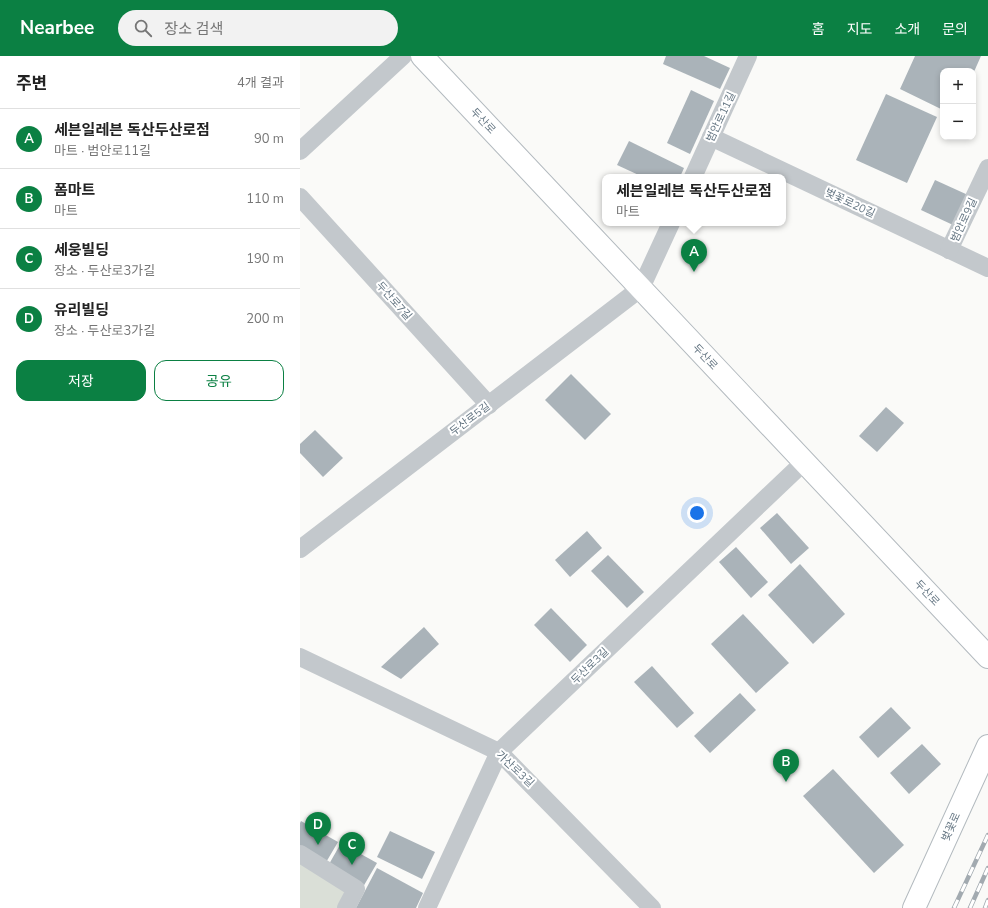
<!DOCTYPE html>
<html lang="ko">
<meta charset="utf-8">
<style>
body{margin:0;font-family:"Nunito Sans","Noto Sans KR",sans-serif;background:#f2f2f2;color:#222}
.controls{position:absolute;right:12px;top:12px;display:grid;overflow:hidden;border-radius:8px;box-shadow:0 2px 6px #0003}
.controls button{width:36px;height:36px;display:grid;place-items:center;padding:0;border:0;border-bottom:1px solid #e0e0e0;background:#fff;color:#222;font:20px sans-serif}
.you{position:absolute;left:397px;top:457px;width:14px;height:14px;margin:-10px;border:3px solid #fff;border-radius:50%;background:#1a73e8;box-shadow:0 0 0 6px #1a73e833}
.badge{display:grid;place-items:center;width:26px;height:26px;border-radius:50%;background:#0b8043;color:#fff;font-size:13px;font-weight:700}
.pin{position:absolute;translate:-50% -33px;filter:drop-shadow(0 1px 2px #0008)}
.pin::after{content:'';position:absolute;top:21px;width:14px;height:12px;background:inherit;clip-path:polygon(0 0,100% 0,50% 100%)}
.popup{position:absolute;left:302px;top:118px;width:184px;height:52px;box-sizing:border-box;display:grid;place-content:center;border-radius:8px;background:#fff;filter:drop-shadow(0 1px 3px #0005);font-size:13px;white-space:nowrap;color:#767676}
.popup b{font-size:15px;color:#222}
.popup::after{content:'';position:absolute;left:50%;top:100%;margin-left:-8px;border:8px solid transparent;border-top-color:#fff}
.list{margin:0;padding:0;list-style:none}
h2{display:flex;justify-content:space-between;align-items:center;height:52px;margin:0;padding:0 16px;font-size:17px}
h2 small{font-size:13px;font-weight:400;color:#767676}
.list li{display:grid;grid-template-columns:26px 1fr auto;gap:12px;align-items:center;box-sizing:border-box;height:60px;padding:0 16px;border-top:1px solid #e0e0e0}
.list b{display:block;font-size:15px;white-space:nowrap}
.list p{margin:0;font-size:13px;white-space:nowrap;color:#767676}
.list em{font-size:13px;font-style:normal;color:#767676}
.actions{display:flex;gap:8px;padding:12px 16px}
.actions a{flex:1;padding:9px 0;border:1px solid #0b8043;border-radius:12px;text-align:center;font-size:14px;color:#0b8043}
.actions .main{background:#0b8043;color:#fff}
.icon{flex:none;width:22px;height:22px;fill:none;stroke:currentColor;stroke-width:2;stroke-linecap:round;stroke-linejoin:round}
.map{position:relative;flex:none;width:688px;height:852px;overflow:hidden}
header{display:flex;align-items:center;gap:24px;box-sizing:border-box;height:56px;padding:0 20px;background:#0b8043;color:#fff}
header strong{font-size:19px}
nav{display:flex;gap:22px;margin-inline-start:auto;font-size:14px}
.search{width:280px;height:36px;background:#f2f2f2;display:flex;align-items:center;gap:10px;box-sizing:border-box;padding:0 14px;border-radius:22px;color:#767676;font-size:15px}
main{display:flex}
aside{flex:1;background:#fff}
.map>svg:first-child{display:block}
</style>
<header>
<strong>Nearbee</strong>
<div class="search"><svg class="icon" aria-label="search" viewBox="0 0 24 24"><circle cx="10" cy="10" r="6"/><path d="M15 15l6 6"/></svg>장소 검색</div>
<nav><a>홈</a><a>지도</a><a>소개</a><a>문의</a></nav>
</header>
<main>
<aside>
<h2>주변<small>4개 결과</small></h2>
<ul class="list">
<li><span class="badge">A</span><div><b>세븐일레븐 독산두산로점</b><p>마트 · 범안로11길</p></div><em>90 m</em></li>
<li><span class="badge">B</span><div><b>폼마트</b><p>마트</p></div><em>110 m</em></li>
<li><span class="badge">C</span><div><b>세웅빌딩</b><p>장소 · 두산로3가길</p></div><em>190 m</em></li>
<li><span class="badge">D</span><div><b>유리빌딩</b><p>장소 · 두산로3가길</p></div><em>200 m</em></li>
</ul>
<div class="actions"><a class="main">저장</a><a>공유</a></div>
</aside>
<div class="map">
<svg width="688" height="852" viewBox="0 0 688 852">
<rect width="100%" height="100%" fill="#fafaf8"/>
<path fill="#dadfd7" d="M 0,798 L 56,833 L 46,852 L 0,852 Z"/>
<g fill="#aab3b9">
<path d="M 366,0 L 404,0 L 430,12 L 420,33 L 363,8 Z"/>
<path d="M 615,0 L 681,0 L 673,18 L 673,15 L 643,15 L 643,54 L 600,33 Z"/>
<path d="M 391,34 L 414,45 L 390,98 L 367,87 Z"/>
<path d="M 586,38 L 637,61 L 607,127 L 556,104 Z"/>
<path d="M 329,85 L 384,112 L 380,121 L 343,121 L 317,109 Z"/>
<path d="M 635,124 L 668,139 L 653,169 L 621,154 Z"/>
<path d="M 271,318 L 311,358 L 285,384 L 245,344 Z"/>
<path d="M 586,351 L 604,367 L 577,396 L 559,380 Z"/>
<path d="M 15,374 L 43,402 L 23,421 L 0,397 L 0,388 Z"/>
<path d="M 477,457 L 509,492 L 491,508 L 460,472 Z"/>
<path d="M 287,475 L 302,492 L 270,521 L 255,504 Z"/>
<path d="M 436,491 L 468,526 L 451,542 L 419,506 Z"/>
<path d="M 308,499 L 344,536 L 327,552 L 291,515 Z"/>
<path d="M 500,508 L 545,558 L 513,588 L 468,539 Z"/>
<path d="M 251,552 L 287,589 L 270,606 L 234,569 Z"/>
<path d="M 443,558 L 489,607 L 456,637 L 411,588 Z"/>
<path d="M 124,571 L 139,588 L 101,623 L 81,611 Z"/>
<path d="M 352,610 L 394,657 L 377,672 L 334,626 Z"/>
<path d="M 440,637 L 456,654 L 410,697 L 394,680 Z"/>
<path d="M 591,651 L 611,672 L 578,702 L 559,681 Z"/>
<path d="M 622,688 L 641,708 L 609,738 L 590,717 Z"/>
<path d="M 533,713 L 604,789 L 574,817 L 503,740 Z"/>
<path d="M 1,765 L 38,786 L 25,808 L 0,793 L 0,767 Z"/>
<path d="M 90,775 L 135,796 L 122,823 L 77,801 Z"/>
<path d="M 41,787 L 77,807 L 63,831 L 28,810 Z"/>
<path d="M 77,812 L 123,837 L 116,852 L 56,852 Z"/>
</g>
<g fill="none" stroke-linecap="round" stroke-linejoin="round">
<defs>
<g id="secondary">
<path d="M 122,0 L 688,601"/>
<path d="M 614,852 L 688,690"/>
</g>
</defs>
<use href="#secondary" stroke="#b3babf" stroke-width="24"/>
<g stroke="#c3c8cc" stroke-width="18">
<path d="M 411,81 L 688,212"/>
<path d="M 0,95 L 103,0"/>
<path d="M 393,121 L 448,0"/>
<path d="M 0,141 L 189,349"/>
<path d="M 649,194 L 688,112"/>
<path d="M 0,493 L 341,232 L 371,167"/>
<path d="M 0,601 L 199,696 L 352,852"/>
<path d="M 0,798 L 56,833 L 46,852"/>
<path d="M 127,852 L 199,696 L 504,406"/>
</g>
<use href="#secondary" stroke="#fff" stroke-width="22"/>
<defs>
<g id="rail">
<path d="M 654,852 L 688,779"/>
<path d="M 670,852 L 688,812"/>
<path d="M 685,852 L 688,844"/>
</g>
</defs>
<use href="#rail" stroke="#a2aab0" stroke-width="4.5"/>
<use href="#rail" stroke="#fff" stroke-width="3" stroke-dasharray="9" stroke-linecap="butt"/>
</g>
<g text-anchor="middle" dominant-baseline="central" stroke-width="4" stroke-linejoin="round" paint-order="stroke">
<g font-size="11" fill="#657683" stroke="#fff">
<text transform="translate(421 61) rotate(-65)">범안로11길</text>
<text transform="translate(183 65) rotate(47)">두산로</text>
<text transform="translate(550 147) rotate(25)">벚꽃로20길</text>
<text transform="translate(664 164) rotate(-65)">범안로9길</text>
<text transform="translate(94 245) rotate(48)">두산로7길</text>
<text transform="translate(405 301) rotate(47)">두산로</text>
<text transform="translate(170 363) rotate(-37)">두산로5길</text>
<text transform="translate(627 537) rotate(47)">두산로</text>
<text transform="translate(290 610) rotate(-44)">두산로3길</text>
<text transform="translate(215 713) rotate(43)">가산로3길</text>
<text transform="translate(651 771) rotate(-66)">벚꽃로</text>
</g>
</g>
</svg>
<div class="controls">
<button>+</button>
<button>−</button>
</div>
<div class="you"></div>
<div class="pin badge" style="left:394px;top:216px">A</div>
<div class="popup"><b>세븐일레븐 독산두산로점</b>마트</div>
<div class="pin badge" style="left:486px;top:726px">B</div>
<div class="pin badge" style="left:52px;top:809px">C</div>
<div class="pin badge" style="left:18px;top:789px">D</div>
</div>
</main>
